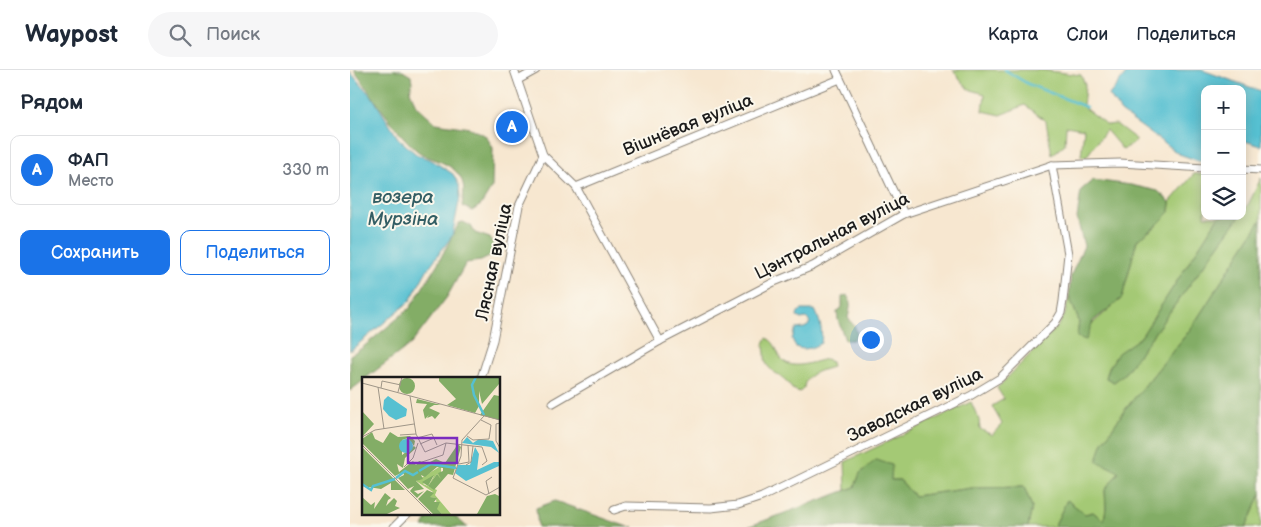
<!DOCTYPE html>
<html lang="ru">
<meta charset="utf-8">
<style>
body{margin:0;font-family:"Balsamiq Sans",sans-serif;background:#f6f6f7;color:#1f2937}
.controls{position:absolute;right:15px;top:15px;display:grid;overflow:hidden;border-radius:10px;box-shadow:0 2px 12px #0003}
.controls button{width:45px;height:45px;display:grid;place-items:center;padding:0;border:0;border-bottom:1px solid #e0e1e3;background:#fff;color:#1f2937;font:25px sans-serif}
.you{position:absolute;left:520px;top:269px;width:18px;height:18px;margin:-12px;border:4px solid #fff;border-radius:50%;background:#1a73e8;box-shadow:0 0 0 8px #1a73e833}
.badge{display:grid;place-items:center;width:32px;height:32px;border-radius:50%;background:#1a73e8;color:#fff;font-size:16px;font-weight:700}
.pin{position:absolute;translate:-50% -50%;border:2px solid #fff;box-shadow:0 1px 5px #0006}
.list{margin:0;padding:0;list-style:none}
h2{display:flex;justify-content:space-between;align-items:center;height:65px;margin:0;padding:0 20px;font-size:21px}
h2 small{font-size:16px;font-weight:400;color:#747a83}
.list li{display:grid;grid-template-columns:32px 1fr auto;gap:15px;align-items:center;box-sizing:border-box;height:70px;margin:0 10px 10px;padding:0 10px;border:1px solid #e0e1e3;border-radius:10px}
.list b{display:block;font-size:19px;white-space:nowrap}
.list p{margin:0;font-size:16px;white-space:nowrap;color:#747a83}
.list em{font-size:16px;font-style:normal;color:#747a83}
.actions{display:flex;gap:10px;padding:15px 20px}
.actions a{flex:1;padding:11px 0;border:1px solid #1a73e8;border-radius:10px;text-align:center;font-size:18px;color:#1a73e8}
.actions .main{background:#1a73e8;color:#fff}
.icon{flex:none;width:28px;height:28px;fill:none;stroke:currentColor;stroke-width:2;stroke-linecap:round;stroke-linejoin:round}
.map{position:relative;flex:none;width:911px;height:457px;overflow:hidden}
header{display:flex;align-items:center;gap:30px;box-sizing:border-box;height:70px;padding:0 25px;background:#fff;border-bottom:1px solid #e0e1e3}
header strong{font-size:24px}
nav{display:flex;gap:28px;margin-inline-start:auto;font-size:18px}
.search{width:350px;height:45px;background:#f6f6f7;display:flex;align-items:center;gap:12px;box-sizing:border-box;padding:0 18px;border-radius:28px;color:#747a83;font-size:19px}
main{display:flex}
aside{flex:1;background:#fff}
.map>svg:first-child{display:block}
</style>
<header>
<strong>Waypost</strong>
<div class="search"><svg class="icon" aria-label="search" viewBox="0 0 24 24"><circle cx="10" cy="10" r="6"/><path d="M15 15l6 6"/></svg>Поиск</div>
<nav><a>Карта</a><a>Слои</a><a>Поделиться</a></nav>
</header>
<main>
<aside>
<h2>Рядом<small></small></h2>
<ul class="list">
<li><span class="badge">A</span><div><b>ФАП</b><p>Место</p></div><em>330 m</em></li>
</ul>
<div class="actions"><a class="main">Сохранить</a><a>Поделиться</a></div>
</aside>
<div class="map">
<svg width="911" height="457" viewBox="0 0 911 457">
<rect width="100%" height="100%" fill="#fbf7ec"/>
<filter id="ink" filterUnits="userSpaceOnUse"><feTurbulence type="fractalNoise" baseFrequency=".02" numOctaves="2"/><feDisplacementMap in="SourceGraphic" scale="10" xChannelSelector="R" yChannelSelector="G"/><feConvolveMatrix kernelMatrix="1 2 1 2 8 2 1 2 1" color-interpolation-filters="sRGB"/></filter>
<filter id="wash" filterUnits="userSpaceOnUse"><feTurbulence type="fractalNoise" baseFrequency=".0096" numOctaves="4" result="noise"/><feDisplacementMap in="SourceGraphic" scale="20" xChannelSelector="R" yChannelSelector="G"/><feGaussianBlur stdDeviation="1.12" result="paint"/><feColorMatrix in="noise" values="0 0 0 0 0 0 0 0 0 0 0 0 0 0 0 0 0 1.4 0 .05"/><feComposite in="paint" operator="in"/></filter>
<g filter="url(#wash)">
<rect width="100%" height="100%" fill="#f7e7d0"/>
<g fill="#a4c974" stroke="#607248">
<path d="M 603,0 L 690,0 L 731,5 L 735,15 L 733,37 L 757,55 L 766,54 L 787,70 L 773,80 L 756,60 L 736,87 L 731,86 L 734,59 L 716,56 L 715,74 L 702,85 L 696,51 L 675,35 L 651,45 L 633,41 L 635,24 L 618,19 Z"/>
<path d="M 844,104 L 855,104 L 855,146 L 869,146 L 791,267 L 769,283 L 759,297 L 756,308 L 764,312 L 775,303 L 890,146 L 892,146 L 892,143 L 899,133 L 911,108 L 911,150 L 840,260 L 774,341 L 752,374 L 769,402 L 755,420 L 756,438 L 754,451 L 743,442 L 735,444 L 717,430 L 704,457 L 678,457 L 682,437 L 674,417 L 622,418 L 564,426 L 550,410 L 541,410 L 510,403 L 505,417 L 496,420 L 495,392 L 621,332 L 629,350 L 630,359 L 642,365 L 652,354 L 642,336 L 654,329 L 647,318 L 709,255 L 715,244 L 719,226 L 729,251 L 727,267 L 772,228 L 787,170 L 805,157 L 820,142 L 820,132 Z"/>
<path d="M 417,268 C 424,272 425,276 428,283 C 437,304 460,292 477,289 L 481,292 L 482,297 C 469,301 455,304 454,318 L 450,322 L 442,319 C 436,306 424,305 417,295 C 415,292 415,286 415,283 C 414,277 413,273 417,268 Z"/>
<path d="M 911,424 L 911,457 L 896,457 Z"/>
</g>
<g fill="#83ad66" stroke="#506441">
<path d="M 4,0 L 51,0 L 61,6 L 62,12 L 60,21 L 66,35 L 86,53 L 120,58 L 136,66 L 143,78 L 142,117 L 131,135 L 122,141 L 112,136 C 114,123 116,114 108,104 C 97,90 77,90 65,79 C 44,60 21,24 4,0 Z"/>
<path d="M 743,110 L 781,115 L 808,121 L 820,132 L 820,142 L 805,157 L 787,170 L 772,228 L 743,251 L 736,270 L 727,267 L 729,251 L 719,226 L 721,205 L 734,176 L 727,148 L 731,120 Z"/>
<path d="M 869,146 L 890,146 L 775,303 L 764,312 L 756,308 L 759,298 L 768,283 L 791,267 Z"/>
<path d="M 911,150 L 911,424 L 896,457 L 704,457 L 717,430 L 735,444 L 743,442 L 754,451 L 756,438 L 755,420 L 769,402 L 747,391 L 752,374 L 774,341 L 840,260 Z"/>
<path d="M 113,152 L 121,156 L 125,163 L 140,168 L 145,176 L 143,185 L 131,191 L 116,193 L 97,227 L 62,273 L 16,308 L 14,308 L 14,310 L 0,321 L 0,285 L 12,278 L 60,238 L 88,193 L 109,153 Z"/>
<path d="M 497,225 C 502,232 500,239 498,248 L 505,257 L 507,264 L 503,270 L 495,270 L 488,250 L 487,242 L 492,237 L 492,227 Z"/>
<path d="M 526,390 L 542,395 L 541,410 L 550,410 L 564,426 L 622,418 L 674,417 L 682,437 L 678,457 L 397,457 L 505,417 L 510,403 Z"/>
<path d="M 205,431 L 278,457 L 284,457 L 188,457 L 186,438 Z"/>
<path d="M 80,443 L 101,443 L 117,457 L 73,457 Z"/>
</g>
<g fill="#56c0d1" stroke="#396e76">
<path d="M 779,0 L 852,0 L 911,21 L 911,76 L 892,70 L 892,19 L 855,19 L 855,87 L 849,91 L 829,84 L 771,42 L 759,25 Z"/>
<path d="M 0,2 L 23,28 L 48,68 L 66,84 L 83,91 L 103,104 L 109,115 L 110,127 L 102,166 L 77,200 L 60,231 L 0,281 Z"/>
<path d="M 452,240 L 465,240 C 470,250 473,262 471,273 C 462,278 455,281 446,277 L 442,269 L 446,259 L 454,258 L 458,256 L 460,252 L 456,248 L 451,249 L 447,247 L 448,242 Z"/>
</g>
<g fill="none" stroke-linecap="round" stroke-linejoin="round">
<path stroke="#56c0d1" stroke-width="2.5" d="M 655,0 L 678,14 L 736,37"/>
</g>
</g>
<g filter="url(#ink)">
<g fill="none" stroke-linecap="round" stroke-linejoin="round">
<defs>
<g id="minor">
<path d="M 164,0 L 193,85 L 226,117 L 310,271 L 424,212 L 463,196 L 554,144 L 702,95 L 770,93 L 855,98"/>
<path d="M 486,0 L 554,144"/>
<path d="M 168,10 L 186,0"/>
<path d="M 892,99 L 911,100"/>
<path d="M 226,117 L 490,9"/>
<path d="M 131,308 L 143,270 L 169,136 L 193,85"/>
<path d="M 203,333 L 310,271"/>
<path d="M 264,440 L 276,436 L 361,438 L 388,435 L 412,427 L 620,326 L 650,308 L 705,253 L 711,243 L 713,231 L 718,184 L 702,95"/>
<path d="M 44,457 L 58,443"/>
</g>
</defs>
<use href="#minor" stroke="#8a8276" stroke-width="9"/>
<use href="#minor" stroke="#fff" stroke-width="7"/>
</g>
</g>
<g text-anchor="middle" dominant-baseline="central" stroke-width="4" stroke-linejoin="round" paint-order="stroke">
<g font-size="18" fill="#1c1c1c" stroke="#fbf7ec">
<text transform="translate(338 55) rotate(-22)">Вішнёвая вуліца</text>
<text transform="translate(482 166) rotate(-27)">Цэнтральная вуліца</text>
<text transform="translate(144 192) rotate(-78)">Лясная вуліца</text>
<text transform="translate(565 335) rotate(-26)">Заводская вуліца</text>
</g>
<g font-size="19" font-style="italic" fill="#335e64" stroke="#fbf7ec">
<text x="53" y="127">возера<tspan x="53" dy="22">Мурзіна</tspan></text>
</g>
</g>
<g transform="translate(12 307)">
<rect width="138" height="138" fill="#f7e7d0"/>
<path d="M 71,87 L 82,87 L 79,89 L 79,103 L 75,97 L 66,109 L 72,99 L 61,107 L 75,113 L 73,118 L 89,137 L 80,137 L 75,133 L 74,121 L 67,120 L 71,115 L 54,104 L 79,89 L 57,93 L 55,91 Z" fill="#a4c974"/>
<path d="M 77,0 L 137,0 L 137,7 L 120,27 L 117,14 L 117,29 L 113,36 L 85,28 L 94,22 L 77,4 ZM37 9a8 8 0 1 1 16 0a8 8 0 1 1-16 0ZM 132,18 L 137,19 L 137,43 L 118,38 ZM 55,22 L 79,28 L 72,28 L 67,31 L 78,36 L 73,42 L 70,39 L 65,41 L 67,38 L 63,42 L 61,33 L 65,27 L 54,26 ZM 0,34 L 12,47 L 0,60 ZM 10,55 L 13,62 L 21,66 L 28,55 L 36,60 L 48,59 L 53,64 L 52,69 L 46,61 L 40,63 L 40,78 L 52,69 L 54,71 L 43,81 L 41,91 L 35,87 L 37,95 L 51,84 L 54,88 L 57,84 L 66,86 L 74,82 L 83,86 L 96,67 L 99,70 L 91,98 L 86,97 L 72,113 L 60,105 L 72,98 L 66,109 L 75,97 L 79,102 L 76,96 L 81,94 L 81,91 L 75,90 L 63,100 L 59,98 L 61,102 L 54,104 L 62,112 L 52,114 L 56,117 L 62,114 L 55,121 L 48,114 L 52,109 L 46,112 L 36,101 L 42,98 L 41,95 L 33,99 L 0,66 L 0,62 ZM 0,70 L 43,113 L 29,113 L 29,106 L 19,112 L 0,109 ZM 65,113 L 72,116 L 68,120 L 75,121 L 72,125 L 78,125 L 75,132 L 80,137 L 71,137 L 56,122 ZM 23,116 L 29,121 L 26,123 L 24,129 L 32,121 L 35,124 L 33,129 L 38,131 L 25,137 L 0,137 L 0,120 L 9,128 L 13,125 L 12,132 ZM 133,117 L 137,119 L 137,137 L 115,137 L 125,119 Z" fill="#83ad66"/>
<path d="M 26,19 L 45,32 L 44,39 L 34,43 L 27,39 L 21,32 L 22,23 ZM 105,60 L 111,66 L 117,62 L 131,64 L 137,76 L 129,70 L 100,66 ZM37 69a7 7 0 1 1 14 0a7 7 0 1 1-14 0ZM 113,70 L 117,77 L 115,93 L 132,85 L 137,85 L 137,89 L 104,104 L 93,96 L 96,88 L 108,88 Z" fill="#56c0d1"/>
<path fill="none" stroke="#56c0d1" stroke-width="2.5" d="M 114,0 L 110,8 L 112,18 L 122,38M 57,94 L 69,87 L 94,91M 34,101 L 43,94 L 51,98 L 56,95M 0,107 L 9,113 L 11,109 L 33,102"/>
<path fill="none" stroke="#9f9688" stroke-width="1" d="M 0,6 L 138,43M 16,10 L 22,52M 19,11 L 20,4 L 39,8M 36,15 L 40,0M 48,19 L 54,57 L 63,75 L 84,66 L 120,70 L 125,84 L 120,88M 122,39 L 100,63 L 99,79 L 91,101 L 124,118 L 138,110M 138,46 L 134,47 L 134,64 L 138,71M 38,58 L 54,57M 105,59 L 111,63 L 127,62 L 129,48 L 119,43M 0,60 L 13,53 L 52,47M 55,61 L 70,57 L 75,68M 58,67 L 72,61M 0,68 L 70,138M 60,85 L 81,78 L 84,66M 97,87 L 107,85 L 106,68M 104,88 L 109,85 L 111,69M 42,90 L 51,81 L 56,66M 127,117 L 124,104 L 130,100"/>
<path fill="#7b2cbf" fill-opacity="0.15" stroke="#7b2cbf" stroke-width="2.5" d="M 46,61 L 95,61 L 95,86 L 46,86 Z"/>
<rect width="138" height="138" fill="none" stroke="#1c1c1c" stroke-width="2.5"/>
</g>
</svg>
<div class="controls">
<button>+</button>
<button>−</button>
<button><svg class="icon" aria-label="layers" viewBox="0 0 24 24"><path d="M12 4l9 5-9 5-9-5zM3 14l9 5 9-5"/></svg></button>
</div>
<div class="you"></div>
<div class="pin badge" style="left:162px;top:57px">A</div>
</div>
</main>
